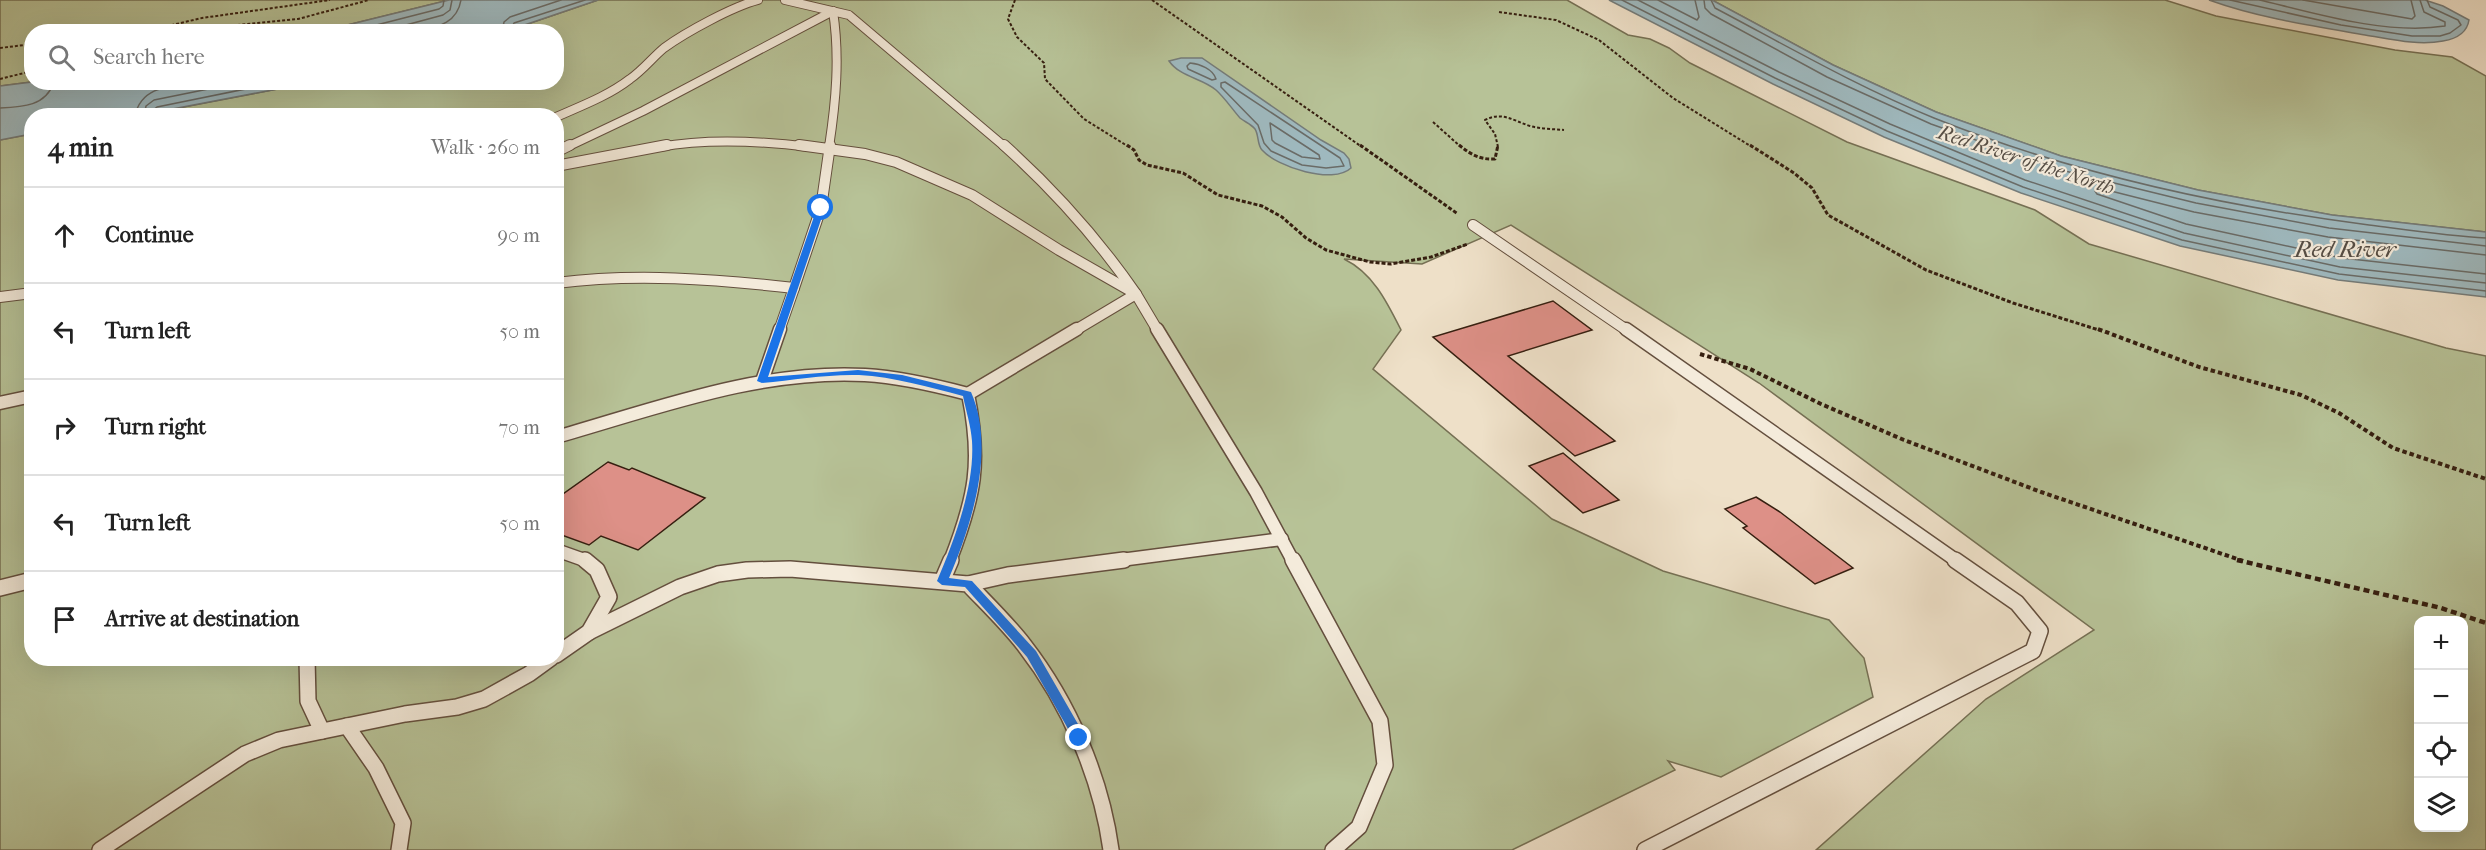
<!DOCTYPE html>
<meta charset="utf-8">
<style>
body{margin:0;font-family:"IM FELL French Canon",serif;background:#f2f2f2;color:#222}
.controls{position:absolute;right:18px;bottom:18px;display:grid;overflow:hidden;border-radius:12px;box-shadow:0 6px 24px #0002}
.controls button{width:54px;height:54px;display:grid;place-items:center;padding:0;border:0;border-bottom:2px solid #e0e0e0;background:#fff;color:#222;font:30px sans-serif}
.stop{position:absolute;width:18px;height:18px;margin:-14px;border:4px solid #1a73e8;border-radius:50%;background:#fff}
.stop.end{background:#1a73e8;border-color:#fff;box-shadow:0 2px 6px #0008}
.list{margin:0;padding:0;list-style:none}
h2{display:flex;justify-content:space-between;align-items:center;height:78px;margin:0;padding:0 24px;font-size:26px}
h2 small{font-size:20px;font-weight:400;color:#767676}
.list li{display:grid;grid-template-columns:39px 1fr auto;gap:18px;align-items:center;box-sizing:border-box;height:96px;padding:0 24px;border-top:2px solid #e0e0e0}
.list b{display:block;font-size:22px;white-space:nowrap}
.list em{font-size:20px;font-style:normal;color:#767676}
.icon{flex:none;width:33px;height:33px;fill:none;stroke:currentColor;stroke-width:2;stroke-linecap:round;stroke-linejoin:round}
.map{position:relative;flex:none;width:2486px;height:850px;overflow:hidden}
.search{position:absolute;background:#fff;box-shadow:0 6px 24px #0002;left:24px;top:24px;width:540px;height:66px;display:flex;align-items:center;gap:15px;box-sizing:border-box;padding:0 21px;border-radius:24px;color:#767676;font-size:22px}
.panel{position:absolute;background:#fff;box-shadow:0 6px 24px #0002;left:24px;top:108px;width:540px;height:558px;border-radius:24px}
.map>svg:first-child{display:block}
</style>
<div class="map">
<svg width="2486" height="850" viewBox="0 0 2486 850">
<rect width="100%" height="100%" fill="#eee0c8"/>
<filter id="stains"><feTurbulence type="fractalNoise" baseFrequency=".00333" numOctaves="4"/><feColorMatrix values="0 0 0 0 .2 0 0 0 0 .09 0 0 0 0 .02 0 0 0 .5 -.17"/></filter>
<radialGradient id="worn" r=".72"><stop offset=".6" stop-color="#630" stop-opacity="0"/><stop offset="1" stop-color="#630" stop-opacity=".3"/></radialGradient>
<g fill="#b7c297" stroke="#767054" stroke-width="1.5" fill-rule="evenodd">
<path d="M 0,0 L 449,0 L 323,31 L 32,32 L 31,82 L 0,86 Z"/>
<path d="M 598,0 L 1567,0 L 1628,35 L 1650,39 L 1669,48 L 1690,63 L 1847,142 L 2035,210 L 2089,244 L 2446,348 L 2486,356 L 2486,850 L 1816,850 L 1986,699 L 2094,630 L 1759,383 L 1511,225 L 1422,264 L 1344,259 C 1373,273 1387,302 1401,330 L 1373,369 L 1552,519 L 1663,571 L 1829,620 L 1864,658 L 1873,697 L 1721,777 L 1668,761 L 1675,770 L 1512,850 L 0,850 L 0,140 L 31,134 L 32,658 L 556,658 L 556,116 L 142,115 L 309,83 L 556,82 L 556,32 L 507,31 ZM 2418,620 L 2464,620 L 2464,828 L 2418,828 Z"/>
<path d="M 1712,0 L 2165,0 L 2216,16 L 2395,50 L 2452,57 L 2486,76 L 2486,232 L 2332,215 L 2198,190 L 2061,156 L 1936,112 L 1833,65 Z"/>
</g>
<g fill="#9fbac0" stroke="#757c7a" stroke-width="1.5">
<path d="M 449,0 L 598,0 L 507,31 L 323,31 Z"/>
<path d="M 1609,0 L 1712,0 L 1833,65 L 1936,112 L 2061,156 L 2198,190 L 2332,215 L 2486,232 L 2486,297 L 2338,280 L 2180,246 L 2021,193 L 1884,137 L 1773,84 Z"/>
<path d="M 2209,0 L 2425,0 L 2443,6 L 2469,20 C 2467,33 2455,39 2443,41 C 2418,46 2390,39 2365,35 C 2313,26 2259,18 2209,0 Z"/>
<path d="M 1181,58 L 1202,58 L 1321,140 L 1344,153 L 1349,159 L 1351,168 C 1333,185 1277,167 1262,150 C 1257,145 1259,135 1255,129 C 1251,124 1245,122 1240,118 C 1232,109 1225,98 1216,90 C 1202,78 1180,77 1169,61 Z"/>
<path d="M 32,82 L 309,83 L 141,115 L 32,116 L 31,134 L 0,140 L 0,86 Z"/>
</g>
<g fill="none" stroke-linecap="round" stroke-linejoin="round">
<g stroke="#6a6c68" stroke-width="1.5">
<path d="M 1622,0 L 1775,78 L 1887,131 L 2023,187 L 2182,240 L 2339,274 L 2486,291"/>
<path d="M 1638,0 L 1779,72 L 1890,124 L 2025,180 L 2184,233 L 2340,267 L 2486,283"/>
<path d="M 1658,0 L 1697,20 L 1699,17 L 1695,0"/>
<path d="M 1704,0 L 1705,8 L 1711,14 L 1827,77 L 1931,124 L 2057,169 L 2196,203 L 2329,228 L 2486,246"/>
<path d="M 1711,0 L 1715,8 C 1787,46 1858,87 1934,118 C 2073,174 2221,206 2369,225 C 2408,230 2447,236 2486,238"/>
<path d="M 2230,0 L 2341,25 L 2412,36 L 2440,36 L 2450,33 L 2461,25 L 2458,20 L 2430,7 L 2427,0"/>
<path d="M 2260,0 C 2317,14 2387,35 2445,26 L 2445,22 L 2424,12 L 2420,0"/>
<path d="M 2303,0 L 2412,19 L 2415,16 L 2411,0"/>
<path d="M 349,32 L 439,9 L 443,6 L 444,0"/>
<path d="M 380,32 L 443,15 L 450,10 L 452,0"/>
<path d="M 416,32 C 437,27 457,24 461,0"/>
<path d="M 502,32 L 504,22 L 510,17 L 561,0"/>
<path d="M 509,32 L 514,23 L 585,0"/>
<path d="M 1190,63 C 1200,64 1213,69 1216,79 L 1212,80 L 1188,69 L 1187,66 Z"/>
<path d="M 1225,82 L 1340,158 L 1344,166 L 1326,168 L 1302,165 L 1271,151 L 1264,143 L 1258,125 L 1221,87 L 1221,83 Z"/>
<path d="M 0,108 C 23,107 46,106 54,82"/>
<path d="M 135,116 C 141,85 173,86 199,82"/>
<path d="M 144,116 L 146,106 L 154,100 L 243,82"/>
<path d="M 152,116 L 153,110 L 157,107 L 280,82"/>
<path d="M 1270,123 L 1319,155 L 1320,159 L 1302,157 L 1275,143 L 1272,140 Z"/>
<path d="M 2486,255 L 2328,237 L 2194,212 L 2099,188 L 2095,191 L 2097,194 L 2186,224 L 2342,258 L 2486,274"/>
</g>
</g>
<g fill="#dd9087" stroke="#361f10" stroke-width="1.5">
<path d="M 1553,301 L 1592,330 L 1508,356 L 1615,441 L 1575,456 L 1433,337 Z"/>
<path d="M 1563,453 L 1619,500 L 1583,513 L 1529,466 Z"/>
<path d="M 608,462 L 629,470 L 632,468 L 705,498 L 638,550 L 601,536 L 589,545 L 556,533 L 556,499 Z"/>
<path d="M 1756,497 L 1780,512 L 1853,568 L 1815,584 L 1743,528 L 1747,526 L 1725,509 Z"/>
</g>
<g fill="none" stroke-linecap="round" stroke-linejoin="round">
<defs>
<g id="service-far3">
<path d="M 785,0 L 849,15 L 1005,147"/>
<path d="M 556,117 C 581,106 608,96 630,79 C 643,70 653,57 664,48 C 686,32 732,7 758,0"/>
<path d="M 567,147 L 643,111 L 833,11 C 840,57 836,101 829,147"/>
<path d="M 659,147 C 709,138 761,141 810,147"/>
</g>
<g id="service-far2">
<path d="M 799,145 L 865,154 L 896,162 L 972,195 L 1059,250 L 1136,294 L 1158,331"/>
<path d="M 1004,145 C 1054,190 1098,239 1136,294 L 1074,331"/>
<path d="M 556,152 L 570,145"/>
<path d="M 556,166 L 667,145"/>
<path d="M 1473,225 L 1628,331"/>
<path d="M 556,283 C 636,273 714,279 794,288 L 779,331"/>
<path d="M 794,288 L 821,208 L 830,145"/>
<path d="M 0,297 L 32,293"/>
</g>
<g id="service-far1">
<path d="M 1157,329 L 1256,492 L 1293,561"/>
<path d="M 1626,329 L 1957,561"/>
<path d="M 762,381 L 780,329"/>
<path d="M 0,403 L 32,396"/>
<path d="M 556,437 C 655,409 760,369 865,375 C 900,377 934,385 968,394"/>
<path d="M 556,550 L 587,561"/>
<path d="M 950,561 C 975,497 982,462 968,394 L 1077,329"/>
<path d="M 1113,561 L 1282,539"/>
</g>
<g id="service">
<path d="M 1293,560 L 1380,721 L 1385,765 L 1359,827 L 1333,850"/>
<path d="M 942,581 L 951,560"/>
<path d="M 968,584 L 1008,575 L 1124,560"/>
<path d="M 0,588 L 32,580"/>
<path d="M 589,632 L 680,587 L 718,574 L 747,570 L 790,569 L 968,584 C 987,604 1007,623 1024,645 C 1069,703 1101,777 1111,850"/>
<path d="M 556,655 L 589,632 L 609,597 L 597,570 L 585,560"/>
<path d="M 307,658 L 308,701 L 322,731"/>
<path d="M 347,726 L 376,768 L 403,823 L 399,850"/>
<path d="M 100,850 L 245,754 L 279,740 L 405,714 L 457,707 L 484,699 L 529,674 L 551,658"/>
<path d="M 1645,850 L 2033,651 L 2040,631 L 2017,603 L 1955,560"/>
</g>
</defs>
<use href="#service-far3" stroke="#644f3e" stroke-width="10"/>
<use href="#service-far2" stroke="#644f3e" stroke-width="12"/>
<use href="#service-far1" stroke="#644f3e" stroke-width="15"/>
<use href="#service" stroke="#644f3e" stroke-width="18"/>
<g stroke="#361f10" stroke-width="2" stroke-dasharray="3 2" stroke-linecap="butt">
<path d="M 1015,0 L 1008,19 L 1017,37 L 1044,63 L 1045,79 L 1084,119 L 1129,147"/>
<path d="M 1152,0 L 1362,147"/>
<path d="M 1499,12 L 1556,20 L 1599,40 L 1673,98 L 1752,147"/>
<path d="M 142,32 L 202,18 L 330,0"/>
<path d="M 193,32 L 208,28 L 298,19 L 369,0"/>
<path d="M 0,48 L 32,44"/>
<path d="M 0,79 L 32,71"/>
<path d="M 1433,122 L 1461,147"/>
<path d="M 1498,147 L 1495,134 L 1485,120 C 1502,111 1514,121 1530,126 C 1541,129 1553,129 1564,130"/>
</g>
<g stroke="#361f10" stroke-width="3" stroke-dasharray="4 2" stroke-linecap="butt">
<path d="M 1127,145 L 1134,150 L 1139,160 L 1147,165 L 1183,173 L 1218,195 L 1262,206 L 1282,217 L 1306,238 L 1326,250 L 1370,262 L 1391,264 L 1431,257 L 1468,244"/>
<path d="M 1360,145 L 1458,214"/>
<path d="M 1459,145 C 1470,154 1480,160 1495,159 L 1498,145"/>
<path d="M 1750,145 L 1794,173 L 1812,188 L 1828,215 L 1926,270 L 2013,303 L 2102,331"/>
</g>
<g stroke="#361f10" stroke-width="4" stroke-dasharray="4.5 3" stroke-linecap="butt">
<path d="M 2098,329 L 2199,367 L 2301,395 L 2339,413 L 2393,448 L 2486,479"/>
<path d="M 1700,354 L 1750,369 L 1821,404 L 1904,440 L 2041,492 L 2243,561"/>
</g>
<path stroke="#361f10" stroke-width="4.5" stroke-dasharray="6 4" stroke-linecap="butt" d="M 2237,560 L 2441,608 L 2486,623"/>
<use href="#service-far3" stroke="#f4ebdb" stroke-width="8"/>
<use href="#service-far2" stroke="#f4ebdb" stroke-width="10"/>
<use href="#service-far1" stroke="#f4ebdb" stroke-width="12"/>
<use href="#service" stroke="#f4ebdb" stroke-width="15"/>
</g>
<path fill="#1a73e8" d="M 821,206 L 825,208 L 768,377 L 858,370 L 902,375 L 971,392 C 996,449 972,524 949,578 L 972,581 L 1036,651 L 1086,738 L 1084,741 L 1075,741 L 1027,657 L 965,587 L 942,585 L 937,581 C 954,541 975,486 972,441 C 971,426 966,411 963,396 C 929,387 894,377 859,375 C 827,374 794,380 762,383 L 757,381 L 817,208 Z"/>
<g text-anchor="middle" dominant-baseline="central" stroke-width="4.5" stroke-linejoin="round" paint-order="stroke">
<g font-size="20" font-style="italic" fill="#564e45" stroke="#f4ebdb">
<text transform="translate(2026 160) rotate(18)">Red River of the North</text>
</g>
<g font-size="24" font-style="italic" fill="#564e45" stroke="#f4ebdb">
<text x="2345" y="249">Red River</text>
</g>
</g>
<rect width="100%" height="100%" filter="url(#stains)"/>
<rect width="100%" height="100%" fill="url(#worn)"/>
</svg>
<div class="controls">
<button>+</button>
<button>−</button>
<button><svg class="icon" aria-label="locate" viewBox="0 0 24 24"><circle cx="12" cy="12" r="6"/><path d="M12 2v4M12 18v4M2 12h4M18 12h4"/></svg></button>
<button><svg class="icon" aria-label="layers" viewBox="0 0 24 24"><path d="M12 4l9 5-9 5-9-5zM3 14l9 5 9-5"/></svg></button>
</div>
<div class="stop" style="left:821px;top:208px"></div>
<div class="stop end" style="left:1079px;top:738px"></div>
<div class="search"><svg class="icon" aria-label="search" viewBox="0 0 24 24"><circle cx="10" cy="10" r="6"/><path d="M15 15l6 6"/></svg>Search here</div>
<section class="panel">
<h2>4 min<small>Walk · 260 m</small></h2>
<ul class="list">
<li><svg class="icon" aria-label="ahead" viewBox="0 0 24 24"><path d="M12 20V5M6 11l6-6 6 6"/></svg><div><b>Continue</b></div><em>90 m</em></li>
<li><svg class="icon" aria-label="left" viewBox="0 0 24 24"><path d="M17 20v-9H6M10 6l-5 5 5 5"/></svg><div><b>Turn left</b></div><em>50 m</em></li>
<li><svg class="icon" aria-label="right" viewBox="0 0 24 24"><path d="M7 20v-9h11M14 6l5 5-5 5"/></svg><div><b>Turn right</b></div><em>70 m</em></li>
<li><svg class="icon" aria-label="left" viewBox="0 0 24 24"><path d="M17 20v-9H6M10 6l-5 5 5 5"/></svg><div><b>Turn left</b></div><em>50 m</em></li>
<li><svg class="icon" aria-label="arrive" viewBox="0 0 24 24"><path d="M6 21V4h12l-3 4 3 4H6"/></svg><div><b>Arrive at destination</b></div></li>
</ul>
</section>
</div>
